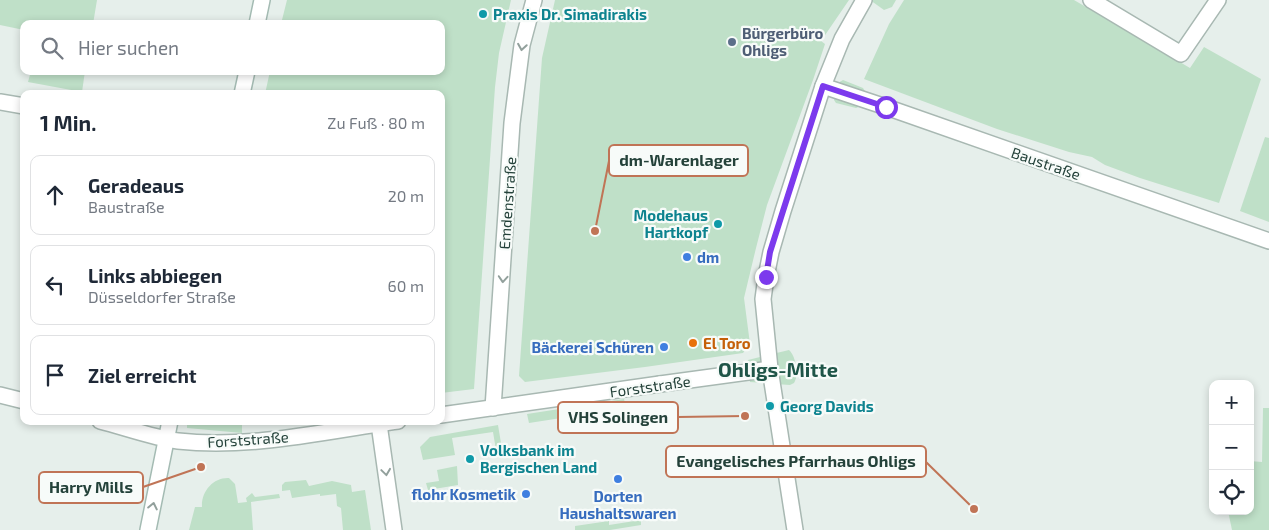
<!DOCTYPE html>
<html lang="de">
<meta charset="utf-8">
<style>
body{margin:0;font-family:"Exo 2",sans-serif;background:#f2f2f3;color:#1f2937}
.controls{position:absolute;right:15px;bottom:15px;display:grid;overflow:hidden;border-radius:10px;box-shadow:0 2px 8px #0003}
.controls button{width:45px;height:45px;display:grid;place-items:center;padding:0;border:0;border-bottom:1px solid #e0e1e3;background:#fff;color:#1f2937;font:25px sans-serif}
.stop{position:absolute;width:15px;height:15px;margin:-11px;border:4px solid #7c3aed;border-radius:50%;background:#fff}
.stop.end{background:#7c3aed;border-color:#fff;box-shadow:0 1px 5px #0008}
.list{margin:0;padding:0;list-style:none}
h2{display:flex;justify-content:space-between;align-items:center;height:65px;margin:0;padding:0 20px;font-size:21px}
h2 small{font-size:16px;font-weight:400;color:#747a83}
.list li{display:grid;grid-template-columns:32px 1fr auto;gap:15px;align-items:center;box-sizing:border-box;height:80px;margin:0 10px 10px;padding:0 10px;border:1px solid #e0e1e3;border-radius:10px}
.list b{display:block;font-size:19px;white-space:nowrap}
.list p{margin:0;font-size:16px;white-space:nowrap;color:#747a83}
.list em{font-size:16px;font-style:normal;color:#747a83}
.icon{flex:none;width:28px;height:28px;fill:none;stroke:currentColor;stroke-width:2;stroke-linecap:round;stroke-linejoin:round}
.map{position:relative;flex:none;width:1269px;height:530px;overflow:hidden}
.search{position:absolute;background:#fff;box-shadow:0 2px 8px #0003;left:20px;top:20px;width:425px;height:55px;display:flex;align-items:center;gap:12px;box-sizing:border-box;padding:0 18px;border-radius:10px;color:#747a83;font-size:19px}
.panel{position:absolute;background:#fff;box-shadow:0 2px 8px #0003;left:20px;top:90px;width:425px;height:335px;border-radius:10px}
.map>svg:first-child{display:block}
</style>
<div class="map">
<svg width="1269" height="530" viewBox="0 0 1269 530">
<rect width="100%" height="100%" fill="#e6efeb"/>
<g fill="#bfe0c8">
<path d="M 0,0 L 97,0 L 93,24 L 24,24 L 24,30 L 0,25 Z"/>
<path d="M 287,0 L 511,0 L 499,53 L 495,87 L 474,389 L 441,393 L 441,94 L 265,94 L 270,71 L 441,71 L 441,24 L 281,24 Z"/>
<path d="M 555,0 L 849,0 L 821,41 L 825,44 L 813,80 L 767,205 L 756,248 L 744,298 L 750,344 L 743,353 L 645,367 L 525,382 L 519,376 L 542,58 Z"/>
<path d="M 870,0 L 896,0 L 892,7 L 884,10 Z"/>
<path d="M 904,0 L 1074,0 L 1190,68 L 1204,47 L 1261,79 L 1219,203 L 1140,178 L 1105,165 L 1092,157 L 1069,152 L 997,129 L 864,79 L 889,24 Z"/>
<path d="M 31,71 L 85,71 L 82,92 L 28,82 Z"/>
<path d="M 843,80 L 863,88 L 866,93 L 861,106 L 856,108 L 836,103 L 834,100 L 838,83 Z"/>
<path d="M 1265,137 L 1269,138 L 1269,222 L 1240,211 Z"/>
<path d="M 789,350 C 796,356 799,376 794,383 L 790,385 L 750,382 L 746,365 L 748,360 Z"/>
<path d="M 624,399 L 626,408 L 529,423 L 527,414 Z"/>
<path d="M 1263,408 L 1269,408 L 1269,530 L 1232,530 L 1228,511 L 1250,511 L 1250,461 L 1262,462 Z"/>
<path d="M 187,421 L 242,421 L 242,433 L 187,428 Z"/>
<path d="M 498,425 L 502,449 L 496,450 L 493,432 L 452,438 L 455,455 L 423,460 L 420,447 L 430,437 Z"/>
<path d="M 457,466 L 458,485 L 428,490 L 426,483 L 439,481 L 437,470 Z"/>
<path d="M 229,478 L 235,484 L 238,503 L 247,502 L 246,498 L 252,493 L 255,497 L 279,494 L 280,498 L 251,502 L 253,530 L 189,530 L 195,507 L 202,507 C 201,491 214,477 229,478 Z"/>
<path d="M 306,480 L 309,486 L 332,481 L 351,485 L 352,492 L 365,490 L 371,530 L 343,530 L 341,508 L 337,506 L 336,494 L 320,496 L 320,494 L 292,498 L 290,490 L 282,491 L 282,485 L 285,482 Z"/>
<path d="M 641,520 L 641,525 L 610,530 L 575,530 L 575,526 L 609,521 L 609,525 Z"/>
</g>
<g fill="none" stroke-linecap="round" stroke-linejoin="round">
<defs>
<g id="pedestrian">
<path d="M 1091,0 L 1181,54 L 1218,0"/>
<path d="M 823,86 L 886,107"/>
<path d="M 660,384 L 770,369"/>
<path d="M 795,530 L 770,369 L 763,299 L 766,277 L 771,252 L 783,211 L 823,86 L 842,39 L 864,0"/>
</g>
<g id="minor">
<path d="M 0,102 L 24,106"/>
<path d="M 886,107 L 1269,241"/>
<path d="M 0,395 L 24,401"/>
<path d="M 493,408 L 512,123 L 522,45 L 534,0"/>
<path d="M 441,415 L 660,384"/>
<path d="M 100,421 C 124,427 154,438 178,441 C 251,449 326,431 398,421"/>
<path d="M 379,424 L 394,530"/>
</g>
<g id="secondary">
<path d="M 257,24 L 262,0"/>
<path d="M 242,94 L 247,71"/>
<path d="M 148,530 L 170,421"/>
</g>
</defs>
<use href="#pedestrian" stroke="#a8b8b2" stroke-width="18"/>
<use href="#minor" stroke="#a8b8b2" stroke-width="18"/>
<use href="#secondary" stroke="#a4bbb3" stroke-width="18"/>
<use href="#pedestrian" stroke="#fff" stroke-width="15"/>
<use href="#minor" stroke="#fff" stroke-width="15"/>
<use href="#secondary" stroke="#fff" stroke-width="15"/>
</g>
<defs><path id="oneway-chevron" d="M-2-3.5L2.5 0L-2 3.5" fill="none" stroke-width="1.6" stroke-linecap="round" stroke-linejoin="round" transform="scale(1.25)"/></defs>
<g stroke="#92a09c">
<use href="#oneway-chevron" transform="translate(522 47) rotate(99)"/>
<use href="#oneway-chevron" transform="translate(503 279) rotate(94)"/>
<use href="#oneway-chevron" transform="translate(386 472) rotate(82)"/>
<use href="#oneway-chevron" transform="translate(153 506) rotate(-78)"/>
</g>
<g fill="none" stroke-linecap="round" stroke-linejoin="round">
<path stroke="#7c3aed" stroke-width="6" d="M 766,277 L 770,252 L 783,211 L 823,86 L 886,107"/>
</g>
<g fill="#0f9aa8" stroke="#f7fbf9" stroke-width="2">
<circle cx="483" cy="14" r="5"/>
<circle cx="718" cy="224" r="5"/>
<circle cx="770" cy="406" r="5"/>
<circle cx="470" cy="459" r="5"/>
</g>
<circle fill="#5c6f8a" stroke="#f7fbf9" stroke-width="2" cx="732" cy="42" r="5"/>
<g fill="#3f7fe0" stroke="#f7fbf9" stroke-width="2">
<circle cx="687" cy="257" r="5"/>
<circle cx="664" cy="347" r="5"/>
<circle cx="618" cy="479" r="5"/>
<circle cx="526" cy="494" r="5"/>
</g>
<circle fill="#e8710a" stroke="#f7fbf9" stroke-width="2" cx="693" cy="343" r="5"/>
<g text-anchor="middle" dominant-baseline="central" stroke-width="4.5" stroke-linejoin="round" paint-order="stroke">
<g font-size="15" font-weight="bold" fill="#0d838f" stroke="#f7fbf9" text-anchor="start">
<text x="493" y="14">Praxis Dr. Simadirakis</text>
<text x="708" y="215" text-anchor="end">Modehaus<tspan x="708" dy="17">Hartkopf</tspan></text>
<text x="780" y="406">Georg Davids</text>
<text x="480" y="450">Volksbank im<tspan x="480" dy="17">Bergischen Land</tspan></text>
</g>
<g font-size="15" font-weight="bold" fill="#4e5e75" stroke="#f7fbf9" text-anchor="start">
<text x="742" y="33">Bürgerbüro<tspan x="742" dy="17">Ohligs</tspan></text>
</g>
<g font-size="15" fill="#24423a" stroke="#f7fbf9">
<text transform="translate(1046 163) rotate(19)">Baustraße</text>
<text transform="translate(507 203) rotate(-86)">Emdenstraße</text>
<text transform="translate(650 386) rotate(-8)">Forststraße</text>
<text transform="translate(248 439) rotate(-4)">Forststraße</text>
</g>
<g font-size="15" font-weight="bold" fill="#366cbe" stroke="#f7fbf9" text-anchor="end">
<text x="697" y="257" text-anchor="start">dm</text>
<text x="654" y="347">Bäckerei Schüren</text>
<text x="516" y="494">flohr Kosmetik</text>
<text x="618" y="496" text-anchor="middle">Dorten<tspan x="618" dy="17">Haushaltswaren</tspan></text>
</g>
<g font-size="15" font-weight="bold" fill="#c56008" stroke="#f7fbf9" text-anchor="start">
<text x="703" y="343">El Toro</text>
</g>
<g font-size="20" font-weight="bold" fill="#1f5548" stroke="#f7fbf9">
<text x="778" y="369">Ohligs-Mitte</text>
</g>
</g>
<path fill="none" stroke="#c07456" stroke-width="2" d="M595 231L609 161M745 416L678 417M974 509L926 462M201 467L143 487"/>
<g fill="#c07456" stroke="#f7fbf9" stroke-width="2">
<circle cx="595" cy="231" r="5"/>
<circle cx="745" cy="416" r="5"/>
<circle cx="974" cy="509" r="5"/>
<circle cx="201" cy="467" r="5"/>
</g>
<g fill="#f7fbf9" stroke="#c07456" stroke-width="2">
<rect x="609" y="145" width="139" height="31" rx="5"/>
<rect x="558" y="402" width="120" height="31" rx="5"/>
<rect x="666" y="446" width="260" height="31" rx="5"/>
<rect x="39" y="472" width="104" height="31" rx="5"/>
</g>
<g font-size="16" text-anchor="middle" font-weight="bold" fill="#24423a">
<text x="679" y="166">dm-Warenlager</text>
<text x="618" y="423">VHS Solingen</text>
<text x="796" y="467">Evangelisches Pfarrhaus Ohligs</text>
<text x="91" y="493">Harry Mills</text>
</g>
</svg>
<div class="controls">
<button>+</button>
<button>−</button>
<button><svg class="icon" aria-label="locate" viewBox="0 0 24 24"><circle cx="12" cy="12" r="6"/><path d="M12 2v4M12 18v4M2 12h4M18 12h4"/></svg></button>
</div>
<div class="stop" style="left:886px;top:107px"></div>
<div class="stop end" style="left:766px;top:277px"></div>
<div class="search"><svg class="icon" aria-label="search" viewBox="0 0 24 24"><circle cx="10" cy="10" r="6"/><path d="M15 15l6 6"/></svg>Hier suchen</div>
<section class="panel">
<h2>1 Min.<small>Zu Fuß · 80 m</small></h2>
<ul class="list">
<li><svg class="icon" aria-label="ahead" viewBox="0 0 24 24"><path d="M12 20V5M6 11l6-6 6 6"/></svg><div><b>Geradeaus</b><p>Baustraße</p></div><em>20 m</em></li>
<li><svg class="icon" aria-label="left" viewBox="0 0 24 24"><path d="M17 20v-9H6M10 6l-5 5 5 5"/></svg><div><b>Links abbiegen</b><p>Düsseldorfer Straße</p></div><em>60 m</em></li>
<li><svg class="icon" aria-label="arrive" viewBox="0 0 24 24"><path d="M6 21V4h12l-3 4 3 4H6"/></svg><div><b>Ziel erreicht</b></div></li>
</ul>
</section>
</div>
